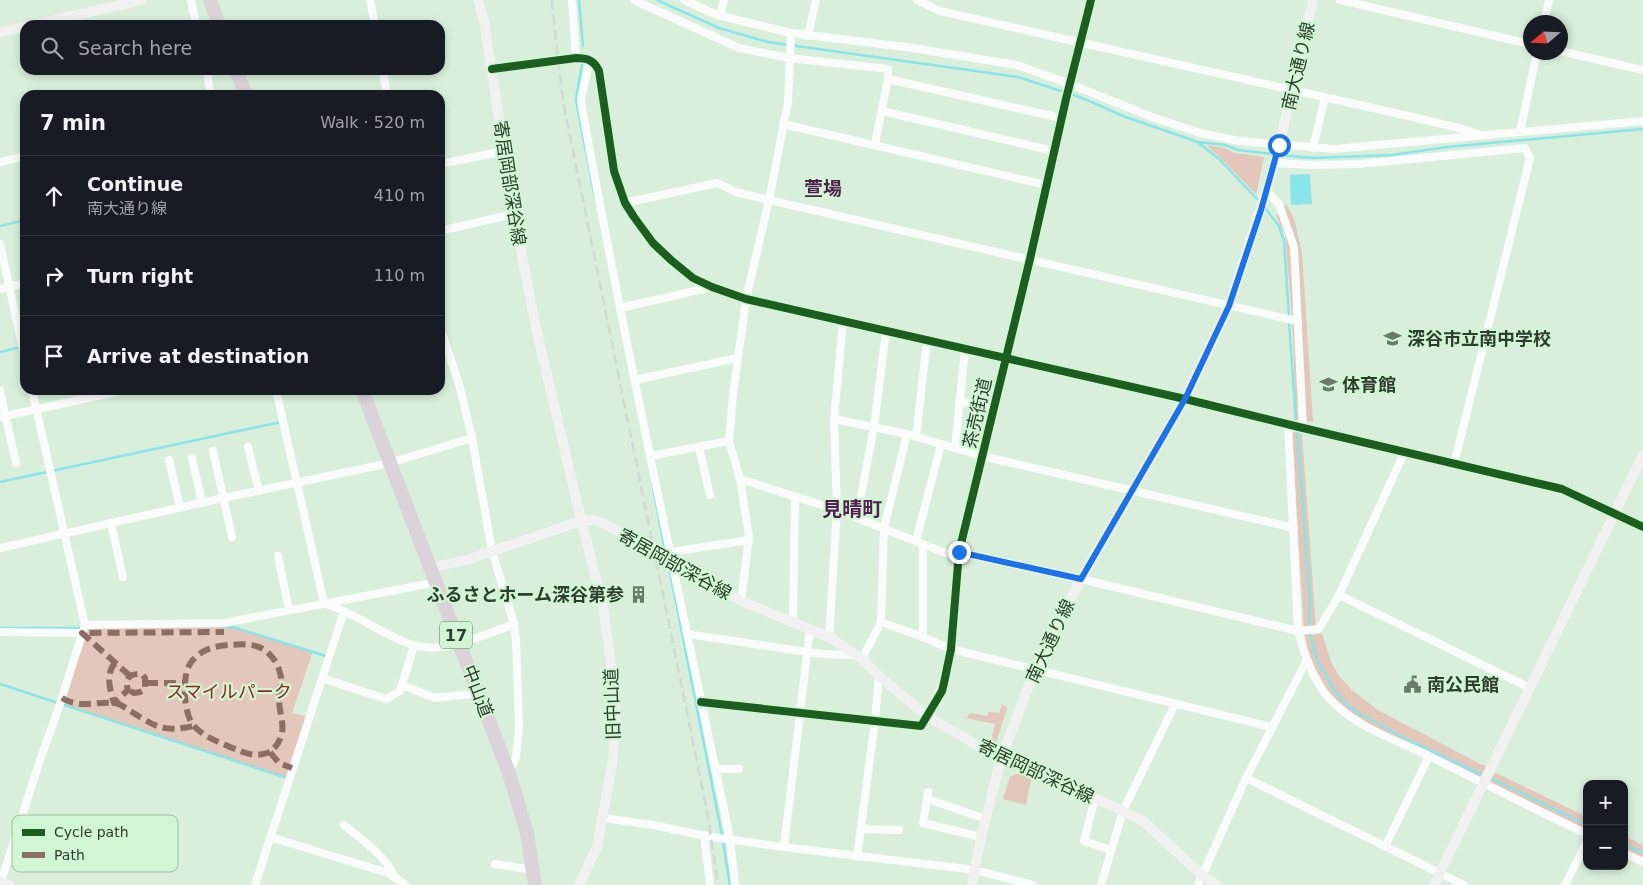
<!DOCTYPE html>
<meta charset="utf-8">
<style>
body{margin:0;font-family:"DejaVu Sans","Noto Sans JP",sans-serif;background:#242831;color:#f1f3f6}
.controls{position:absolute;right:15px;bottom:15px;display:grid;overflow:hidden;border-radius:10px;box-shadow:0 2px 8px #0003}
.controls button{width:45px;height:45px;display:grid;place-items:center;padding:0;border:0;border-bottom:1px solid #363941;background:#171b24;color:#f1f3f6;font:25px sans-serif}
.compass{position:absolute;left:1523px;top:15px;width:45px;height:45px;border-radius:50%;background:#171b24;box-shadow:0 2px 8px #0003;rotate:251deg}
.stop{position:absolute;width:15px;height:15px;margin:-11px;border:4px solid #1a73e8;border-radius:50%;background:#fff}
.stop.end{background:#1a73e8;border-color:#fff;box-shadow:0 1px 5px #0008}
.list{margin:0;padding:0;list-style:none}
h2{display:flex;justify-content:space-between;align-items:center;height:65px;margin:0;padding:0 20px;font-size:21px}
h2 small{font-size:16px;font-weight:400;color:#9ea1a6}
.list li{display:grid;grid-template-columns:32px 1fr auto;gap:15px;align-items:center;box-sizing:border-box;height:80px;padding:0 20px;border-top:1px solid #363941}
.list b{display:block;font-size:19px;white-space:nowrap}
.list p{margin:0;font-size:16px;white-space:nowrap;color:#9ea1a6}
.list em{font-size:16px;font-style:normal;color:#9ea1a6}
.icon{flex:none;width:28px;height:28px;fill:none;stroke:currentColor;stroke-width:2;stroke-linecap:round;stroke-linejoin:round}
.map{position:relative;flex:none;width:1643px;height:885px;overflow:hidden}
.search{position:absolute;background:#171b24;box-shadow:0 2px 8px #0003;left:20px;top:20px;width:425px;height:55px;display:flex;align-items:center;gap:12px;box-sizing:border-box;padding:0 18px;border-radius:15px;color:#9ea1a6;font-size:19px}
.panel{position:absolute;background:#171b24;box-shadow:0 2px 8px #0003;left:20px;top:90px;width:425px;height:305px;border-radius:15px}
.map>svg:first-child{display:block}
</style>
<div class="map">
<svg width="1643" height="885" viewBox="0 0 1643 885">
<rect width="100%" height="100%" fill="#d9eedb"/>
<g fill="#e2c7ba">
<path d="M 1207,145 L 1224,148 L 1235,153 L 1264,157 L 1256,194 Z"/>
<path d="M 1286,204 L 1294,219 L 1302,253 L 1313,422 L 1296,419 L 1292,315 L 1285,235 L 1276,216 Z"/>
<path d="M 1292,432 L 1302,434 L 1316,628 L 1309,629 L 1311,635 L 1322,633 L 1331,662 L 1339,676 L 1352,690 L 1376,709 L 1480,764 L 1486,766 L 1479,779 L 1367,725 L 1343,707 L 1330,695 L 1309,658 L 1304,631 Z"/>
<path d="M 224,623 L 313,651 L 292,713 L 309,717 L 289,778 L 60,704 L 85,625 Z"/>
<path d="M 1002,704 L 1007,708 L 996,743 L 990,745 L 995,724 L 966,718 L 971,713 L 987,716 L 989,712 L 999,713 Z"/>
<path d="M 1021,772 L 1029,775 L 1031,780 L 1026,805 L 1003,799 L 1010,777 Z"/>
<path d="M 1496,773 L 1587,817 L 1587,831 L 1490,784 L 1491,779 Z"/>
<path d="M 1624,836 L 1643,845 L 1643,859 L 1624,849 Z"/>
</g>
<path fill="#88e5ea" d="M 1310,174 L 1312,204 L 1291,205 L 1290,175 Z"/>
<g fill="none" stroke-linecap="round" stroke-linejoin="round">
<g stroke="#88e5ea" stroke-width="2.5">
<path d="M 579,0 L 583,46"/>
<path d="M 657,0 L 719,28 L 768,42 L 1018,77 L 1064,92"/>
<path d="M 582,64 L 576,100 L 595,197"/>
<path d="M 1071,94 L 1087,100 L 1123,116 L 1198,142 L 1225,145 L 1238,150 L 1273,154"/>
<path d="M 1199,143 L 1220,160 L 1260,202"/>
<path d="M 1279,155 L 1313,158 L 1392,155 L 1447,147 L 1643,129"/>
<path d="M 1265,208 L 1279,226 L 1284,241 L 1289,317"/>
<path d="M 0,226 L 25,220"/>
<path d="M 1289,322 L 1296,424"/>
<path d="M 0,352 L 21,347"/>
<path d="M 1297,429 L 1310,599 L 1309,629 L 1317,661 L 1335,691 L 1344,702 L 1358,713 L 1412,742 L 1485,776"/>
<path d="M 0,482 L 281,422"/>
<path d="M 652,482 L 665,551"/>
<path d="M 668,562 L 722,835"/>
<path d="M 221,627 L 233,627 L 329,657"/>
<path d="M 0,628 L 83,628"/>
<path d="M 0,684 L 287,778"/>
<path d="M 1490,778 L 1587,825"/>
<path d="M 723,842 L 730,885"/>
<path d="M 1624,844 L 1643,853"/>
</g>
<g stroke="#f9fcfa" stroke-width="8">
<path d="M 191,0 L 196,25"/>
<path d="M 370,0 L 375,25"/>
<path d="M 572,0 L 576,58"/>
<path d="M 634,0 L 739,48 L 789,58 L 888,69 L 888,79"/>
<path d="M 684,0 L 717,15 L 791,33 L 906,47 L 1017,65 L 1070,84 L 1152,117 L 1200,133 L 1239,141 L 1334,149 L 1520,132 L 1537,52"/>
<path d="M 917,0 L 940,11 L 1404,115 L 1463,129 L 1480,135"/>
<path d="M 1340,0 L 1530,44"/>
<path d="M 720,16 L 724,0"/>
<path d="M 1544,22 L 1549,0"/>
<path d="M 808,36 L 816,0"/>
<path d="M 1560,51 L 1643,70"/>
<path d="M 590,60 L 581,99 L 583,113 C 627,356 680,597 730,839 L 735,885"/>
<path d="M 206,70 L 211,95"/>
<path d="M 383,70 L 387,95"/>
<path d="M 882,111 L 1054,151"/>
<path d="M 783,124 L 1046,185"/>
<path d="M 1520,132 L 1643,121"/>
<path d="M 875,144 L 888,79 L 1061,118"/>
<path d="M 1313,148 L 1325,97"/>
<path d="M 0,162 L 25,156"/>
<path d="M 1275,163 L 1313,165 L 1360,164 L 1525,148 L 1530,158 L 1454,464"/>
<path d="M 440,164 L 504,151"/>
<path d="M 1266,191 L 1279,204 L 1294,247 L 1303,428"/>
<path d="M 625,203 L 717,183 L 736,192 L 769,200 L 1297,321"/>
<path d="M 440,231 L 514,214"/>
<path d="M 0,244 L 25,359"/>
<path d="M 0,289 L 25,283"/>
<path d="M 620,308 L 712,287"/>
<path d="M 440,327 L 459,384 L 472,438 L 492,551 L 514,624 L 516,641 L 519,726 L 516,757 L 509,773"/>
<path d="M 635,380 L 737,358"/>
<path d="M 276,390 L 324,603"/>
<path d="M 0,391 L 16,463"/>
<path d="M 959,402 L 994,405"/>
<path d="M 0,417 L 125,390"/>
<path d="M 834,419 L 907,434 L 982,456 L 1294,528"/>
<path d="M 1288,424 L 1298,631 C 1305,655 1312,678 1328,697 C 1355,727 1394,739 1429,756 C 1482,782 1534,809 1587,834"/>
<path d="M 916,437 L 927,340"/>
<path d="M 248,447 L 259,491"/>
<path d="M 699,447 L 710,495"/>
<path d="M 955,448 L 965,349"/>
<path d="M 213,451 L 232,537"/>
<path d="M 650,456 L 729,441"/>
<path d="M 192,458 L 202,503"/>
<path d="M 169,460 L 180,508"/>
<path d="M 740,479 L 837,510 L 958,558"/>
<path d="M 857,517 L 874,427 L 886,331"/>
<path d="M 111,523 L 123,577"/>
<path d="M 916,541 L 941,444"/>
<path d="M 923,544 L 923,637"/>
<path d="M 0,548 L 223,498 L 390,463 L 472,438"/>
<path d="M 671,552 L 749,540"/>
<path d="M 959,552 L 1081,579 L 1298,631 L 1319,629 L 1339,595 L 1405,451"/>
<path d="M 278,556 L 289,610"/>
<path d="M 1339,595 L 1530,688"/>
<path d="M 741,601 L 749,537 L 740,479 L 729,441 L 733,395 L 746,299 L 769,200 L 788,102 L 791,33"/>
<path d="M 326,604 C 356,613 384,636 413,645 C 443,655 486,634 514,624"/>
<path d="M 793,622 L 795,497"/>
<path d="M 881,622 L 923,637 L 951,649 L 1272,727"/>
<path d="M 85,625 L 224,623 L 427,584 L 436,581"/>
<path d="M 0,632 L 82,633"/>
<path d="M 687,634 L 821,654 L 855,655"/>
<path d="M 829,637 L 837,510 L 834,419 L 843,322"/>
<path d="M 862,659 L 881,622 L 884,528 L 907,434"/>
<path d="M 322,678 L 386,699 L 400,691 L 414,646"/>
<path d="M 402,685 L 435,698 L 479,693"/>
<path d="M 701,702 L 921,726 L 927,716"/>
<path d="M 715,769 L 739,769"/>
<path d="M 1246,778 L 1464,885"/>
<path d="M 928,792 L 923,823 L 981,837"/>
<path d="M 1095,798 L 1084,841 L 1111,850"/>
<path d="M 927,799 L 986,819"/>
<path d="M 604,818 L 653,825 L 711,837 L 784,847 L 975,870 L 1033,885"/>
<path d="M 344,825 C 362,840 384,854 394,876"/>
<path d="M 861,829 L 899,830"/>
<path d="M 704,835 L 710,885"/>
<path d="M 270,837 L 388,873 L 406,885"/>
<path d="M 784,847 L 810,629"/>
<path d="M 1385,847 L 1429,756"/>
<path d="M 1624,853 L 1643,862"/>
<path d="M 857,857 L 875,721 L 879,676"/>
<path d="M 495,864 L 533,870"/>
<path d="M 0,885 L 39,763 L 60,704 L 85,625 L 32,390"/>
<path d="M 255,885 L 344,611"/>
<path d="M 1101,885 L 1123,811 L 1175,704"/>
<path d="M 1198,885 L 1246,778 L 1307,660"/>
<path d="M 1565,885 L 1587,841"/>
</g>
<g stroke="#f0f1f0" stroke-width="10">
<path d="M 478,0 L 484,21 L 514,214 L 536,328 L 579,511 L 603,606 L 610,656 L 615,708 L 613,760 L 597,847 L 579,885"/>
<path d="M 32,25 L 142,0"/>
<path d="M 0,32 L 25,27"/>
<path d="M 492,69 L 576,58 C 587,58 594,60 599,71 L 614,171 L 625,203 L 634,217 L 653,243 L 671,260 L 693,278 L 712,287 L 746,299 L 1185,399 L 1303,428 L 1562,489 L 1643,527"/>
<path d="M 431,568 L 470,559 L 581,521 L 594,520 L 603,523 L 672,560 L 741,601 L 829,637 L 862,659 L 879,676 L 927,716 L 1001,759 L 1043,775 L 1123,811 L 1144,822 L 1202,875 L 1217,885"/>
<path d="M 927,716 L 944,683 L 951,649 L 959,552 L 1030,259 L 1066,99 L 1091,0"/>
<path d="M 0,882 L 9,885"/>
<path d="M 972,885 L 981,837 L 1001,759 L 1035,669 L 1081,579 L 1185,399 L 1229,306 L 1275,163 L 1313,0"/>
<path d="M 1434,885 L 1643,455"/>
</g>
<g stroke="#dad4da" stroke-width="14">
<path d="M 210,0 L 219,25"/>
<path d="M 236,70 L 246,95"/>
<path d="M 362,390 L 509,773 L 527,833 L 535,885"/>
</g>
<path stroke="#d3d9d3" stroke-width="2.5" stroke-dasharray="10 5" stroke-linecap="butt" d="M 552,0 L 558,61 L 564,107 L 707,811 L 718,885"/>
<g stroke="#8d6e63" stroke-width="6" stroke-dasharray="12 6" stroke-linecap="butt">
<path d="M 115,663 C 105,674 110,690 114,703 L 128,690 C 124,678 130,673 142,674 L 145,678 L 145,689 L 140,692 L 134,693 L 128,690"/>
<path d="M 130,676 L 82,633 L 224,632"/>
<path d="M 146,683 L 185,683"/>
<path d="M 62,698 C 80,709 97,701 115,703 C 121,704 127,709 132,712 C 157,728 164,732 194,726"/>
<path d="M 270,752 C 253,758 246,753 230,747 C 217,741 204,737 194,726 C 183,714 181,673 192,661 C 202,649 214,646 229,645 C 240,644 256,643 266,651 C 273,657 278,664 280,673 C 283,681 279,691 279,699 C 279,710 284,723 282,733 C 280,742 276,747 270,752 L 279,763 L 292,768"/>
</g>
<defs>
<g id="cycleway">
<path d="M 492,69 L 576,58 C 587,58 594,60 599,71 L 614,171 L 625,203 L 634,217 L 653,243 L 671,260 L 693,278 L 712,287 L 746,299 L 1185,399 L 1303,428 L 1562,489 L 1643,527"/>
<path d="M 701,702 L 921,726 L 942,691 L 944,683 L 951,649 L 959,552 L 1030,259 L 1066,99 L 1091,0"/>
</g>
</defs>
<use href="#cycleway" stroke="#d1f6d3" stroke-width="11"/>
<use href="#cycleway" stroke="#1b5e20" stroke-width="8"/>
</g>
<g fill="none" stroke-linecap="round" stroke-linejoin="round">
<path stroke="#1a73e8" stroke-width="6" d="M 959,552 L 1081,579 L 1185,399 L 1229,306 L 1261,210 L 1279,145"/>
</g>
<defs>
<symbol id="school-bare" viewBox="-9 -9 18 18"><path d="M0-5L7-2L0 1L-7-2ZM-4 1L0 2.5L4 1V4Q0 6-4 4Z" fill="#6a7b6b" stroke="#d1f6d3" stroke-width="2.5" paint-order="stroke"/></symbol>
<symbol id="building-bare" viewBox="-9 -9 18 18"><path d="M-4-6H4V6H1V3H-1V6H-4ZM-2.5-4.3h1.7v1.8h-1.7ZM.8-4.3h1.7v1.8H.8ZM-2.5-1h1.7V.8h-1.7ZM.8-1h1.7V.8H.8Z" fill="#6a7b6b" stroke="#d1f6d3" stroke-width="2.5" paint-order="stroke"/></symbol>
<symbol id="civic-bare" viewBox="-9 -9 18 18"><path d="M-.6-6.5H3V-4.5H.6V-3L4-1V1h2V6H-6V1h2V-1L-.6-3ZM-1.2 2.5V6h2.4V2.5Z" fill="#6a7b6b" stroke="#d1f6d3" stroke-width="2.5" paint-order="stroke"/></symbol>
</defs>
<g fill-rule="evenodd">
<use href="#school-bare" x="1380" y="326" width="25" height="25"/>
<use href="#school-bare" x="1316" y="372" width="25" height="25"/>
<use href="#building-bare" x="626" y="582" width="25" height="25"/>
<use href="#civic-bare" x="1400" y="672" width="25" height="25"/>
</g>
<g text-anchor="middle" dominant-baseline="central" stroke-width="4.5" stroke-linejoin="round" paint-order="stroke">
<rect fill="#d1f6d3" stroke="#5f7460" stroke-width="1" x="440" y="621.5" width="32" height="27" rx="4"/>
<g font-size="16" font-weight="bold" fill="#2e3d2f">
<text x="456" y="635">17</text>
</g>
<g font-size="18" fill="#2e3d2f" stroke="#d1f6d3">
<text transform="translate(1298 66) rotate(-77)">南大通り線</text>
<text transform="translate(510 183) rotate(81)">寄居岡部深谷線</text>
<text transform="translate(977 413) rotate(-77)">茶売街道</text>
<text transform="translate(675 564) rotate(29)">寄居岡部深谷線</text>
<text transform="translate(1050 641) rotate(-65)">南大通り線</text>
<text transform="translate(478 691) rotate(69)">中山道</text>
<text transform="translate(612 704) rotate(-92)">旧中山道</text>
<text transform="translate(1036 771) rotate(25)">寄居岡部深谷線</text>
</g>
<g font-size="18" font-weight="bold" fill="#2e3d2f" stroke="#d1f6d3" text-anchor="start">
<text x="1407" y="338">深谷市立南中学校</text>
<text x="1342" y="384">体育館</text>
<text x="624" y="594" text-anchor="end">ふるさとホーム深谷第参</text>
<text x="1427" y="684">南公民館</text>
</g>
<g font-size="18" fill="#902622" stroke="#d1f6d3">
<text x="229" y="691">スマイルパーク</text>
</g>
<g font-size="19" font-weight="bold" fill="#4f1f50" stroke="#d1f6d3">
<text x="823" y="188">萱場</text>
</g>
<g font-size="20" font-weight="bold" fill="#4f1f50" stroke="#d1f6d3">
<text x="852" y="509">見晴町</text>
</g>
</g>
<rect x="12" y="815" width="166" height="57" rx="8" fill="#d1f6d3" stroke="#a0bea2" stroke-width="1"/>
<rect x="22" y="829" width="23" height="7" fill="#1b5e20"/>
<rect x="22" y="852" width="23" height="6" fill="#8d6e63"/>
<g font-size="14" fill="#2e3d2f">
<text x="54" y="837">Cycle path</text>
<text x="54" y="860">Path</text>
</g>
</svg>
<div class="controls">
<button>+</button>
<button>−</button>
</div>
<svg class="compass" viewBox="-18 -18 36 36"><path d="M0-13l5 13h-10z" fill="#e53935"/><path d="M0 13l5-13h-10z" fill="#9ea1a6"/></svg>
<div class="stop" style="left:1279px;top:145px"></div>
<div class="stop end" style="left:959px;top:552px"></div>
<div class="search"><svg class="icon" aria-label="search" viewBox="0 0 24 24"><circle cx="10" cy="10" r="6"/><path d="M15 15l6 6"/></svg>Search here</div>
<section class="panel">
<h2>7 min<small>Walk · 520 m</small></h2>
<ul class="list">
<li><svg class="icon" aria-label="ahead" viewBox="0 0 24 24"><path d="M12 20V5M6 11l6-6 6 6"/></svg><div><b>Continue</b><p>南大通り線</p></div><em>410 m</em></li>
<li><svg class="icon" aria-label="right" viewBox="0 0 24 24"><path d="M7 20v-9h11M14 6l5 5-5 5"/></svg><div><b>Turn right</b></div><em>110 m</em></li>
<li><svg class="icon" aria-label="arrive" viewBox="0 0 24 24"><path d="M6 21V4h12l-3 4 3 4H6"/></svg><div><b>Arrive at destination</b></div></li>
</ul>
</section>
</div>
